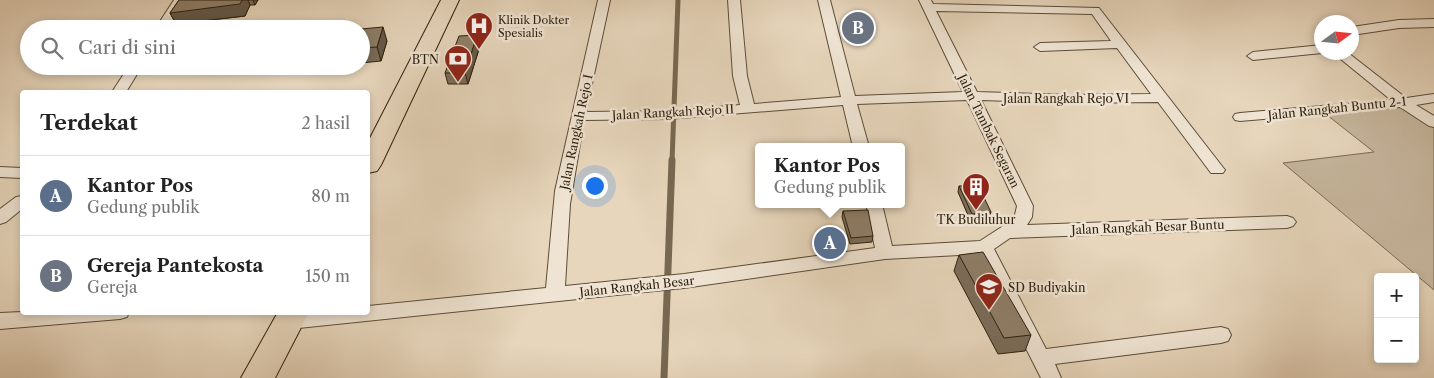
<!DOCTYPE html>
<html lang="id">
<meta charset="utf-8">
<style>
body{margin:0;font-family:"Libre Caslon Text",serif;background:#f2f2f2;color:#222}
.controls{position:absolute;right:15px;bottom:15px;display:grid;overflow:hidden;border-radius:5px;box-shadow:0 2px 8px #0003}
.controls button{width:45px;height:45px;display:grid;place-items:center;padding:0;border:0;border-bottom:1px solid #e0e0e0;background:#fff;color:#222;font:25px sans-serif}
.compass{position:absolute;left:1314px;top:15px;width:45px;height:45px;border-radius:50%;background:#fff;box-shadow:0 2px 8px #0003;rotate:75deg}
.you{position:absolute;left:594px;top:185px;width:18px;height:18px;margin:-12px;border:4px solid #fff;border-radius:50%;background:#1a73e8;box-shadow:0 0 0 8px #1a73e833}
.badge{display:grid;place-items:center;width:32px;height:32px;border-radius:50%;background:#b45309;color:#fff;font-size:16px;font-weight:700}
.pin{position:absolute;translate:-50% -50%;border:2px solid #fff;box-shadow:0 1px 5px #0006}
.popup{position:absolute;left:755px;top:143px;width:150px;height:65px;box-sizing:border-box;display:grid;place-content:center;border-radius:5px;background:#fff;filter:drop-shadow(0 1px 4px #0005);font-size:16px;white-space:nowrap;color:#767676}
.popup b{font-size:19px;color:#222}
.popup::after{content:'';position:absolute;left:50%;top:100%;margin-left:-10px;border:10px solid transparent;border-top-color:#fff}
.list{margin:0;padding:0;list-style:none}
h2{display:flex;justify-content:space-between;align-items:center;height:65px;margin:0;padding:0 20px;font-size:21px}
h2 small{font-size:16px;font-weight:400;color:#767676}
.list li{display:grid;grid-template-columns:32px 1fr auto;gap:15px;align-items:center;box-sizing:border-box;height:80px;padding:0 20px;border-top:1px solid #e0e0e0}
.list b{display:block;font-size:19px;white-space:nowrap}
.list p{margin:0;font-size:16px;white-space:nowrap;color:#767676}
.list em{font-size:16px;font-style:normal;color:#767676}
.icon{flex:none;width:28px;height:28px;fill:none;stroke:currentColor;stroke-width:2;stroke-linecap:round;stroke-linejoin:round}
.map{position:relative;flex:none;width:1434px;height:378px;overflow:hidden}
.search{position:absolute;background:#fff;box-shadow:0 2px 8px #0003;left:20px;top:20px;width:350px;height:55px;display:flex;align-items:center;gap:12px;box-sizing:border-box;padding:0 18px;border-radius:28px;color:#767676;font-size:19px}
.panel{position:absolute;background:#fff;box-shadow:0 2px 8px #0003;left:20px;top:90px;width:350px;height:225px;border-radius:5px}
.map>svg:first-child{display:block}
</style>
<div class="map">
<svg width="1434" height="378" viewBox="0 0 1434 378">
<rect width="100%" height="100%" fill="#e7d6bc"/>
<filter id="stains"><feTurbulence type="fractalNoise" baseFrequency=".004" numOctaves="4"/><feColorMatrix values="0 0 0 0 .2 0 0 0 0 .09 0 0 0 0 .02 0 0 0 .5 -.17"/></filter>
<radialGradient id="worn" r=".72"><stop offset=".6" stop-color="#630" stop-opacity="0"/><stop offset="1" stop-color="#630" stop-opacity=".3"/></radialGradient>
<path fill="#c7b79e" stroke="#7a6b55" d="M 1399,104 L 1434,126 L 1434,290 L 1283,163 L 1374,152 L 1327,115 Z"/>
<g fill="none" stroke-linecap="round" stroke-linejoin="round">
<path stroke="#776852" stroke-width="5" d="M 672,162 L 678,0"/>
<path stroke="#776852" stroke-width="7" d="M 664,378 L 672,160"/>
<defs>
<g id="minor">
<path d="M 174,0 L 186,0 L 167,29 L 155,29 Z"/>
<path d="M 598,0 L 610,0 L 586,112 L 668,111 L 740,105 L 733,76 L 728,0 L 740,0 L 747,76 L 754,104 L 841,97 L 818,0 L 830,0 L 855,96 L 963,92 L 919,0 L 931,0 L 933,4 L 1099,8 L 1225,170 L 1223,173 L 1211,173 L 1158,102 L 1068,103 L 981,100 L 1033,206 L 1032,217 L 1027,225 L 1287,216 L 1293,218 L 1296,222 L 1293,226 L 1287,228 L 1010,238 L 994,249 L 1046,349 L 1221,327 L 1228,329 L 1231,335 L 1228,341 L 1221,343 L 1055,364 L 1061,378 L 1041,378 L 978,254 L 885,259 L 684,288 L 289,329 L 282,326 L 279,321 L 282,316 L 289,313 L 368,312 L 368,306 L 546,288 L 555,191 ZM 936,11 L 1092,14 L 1111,41 L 1040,43 L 1034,47 L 1040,51 L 1117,48 L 1151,94 L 1068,95 L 977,92 ZM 967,100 L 1017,206 L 1014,219 L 980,241 L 892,246 L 882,204 L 866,204 L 875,248 L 684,274 L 565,286 L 570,204 L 584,120 L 668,119 L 843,105 L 853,147 L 869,147 L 857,104 Z"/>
<path d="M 1434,19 L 1434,27 L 1399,28 L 1352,35 L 1352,27 L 1399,20 Z"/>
<path d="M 1322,45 L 1322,53 L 1253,60 L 1247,56 L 1253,52 Z"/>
<path d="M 1332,52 L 1347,52 L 1406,98 L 1434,94 L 1434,102 L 1416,105 L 1434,116 L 1434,127 L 1429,126 L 1400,107 L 1240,121 L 1235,120 L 1233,117 L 1235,114 L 1240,113 L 1391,100 Z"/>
<path d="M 129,66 L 142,66 L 126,92 L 112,92 Z"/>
<path d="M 0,167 L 22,168 L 22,178 L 0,177 Z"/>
<path d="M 22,196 L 22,209 L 6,222 L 0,224 L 0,209 L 16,197 Z"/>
<path d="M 22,312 L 129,312 L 127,317 L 120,319 L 0,329 L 0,313 Z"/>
</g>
<g id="primary">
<path d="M 441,0 L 459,0 L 381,165 L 377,171 L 368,173 L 368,142 Z"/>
<path d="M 278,312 L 309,312 L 275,378 L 241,378 Z"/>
</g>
</defs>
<use href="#minor" stroke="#5c4d38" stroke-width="2"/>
<use href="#primary" stroke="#2d1f0c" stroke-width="2"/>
<use href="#minor" fill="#efe4d3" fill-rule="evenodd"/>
<use href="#primary" fill="#e7d6bc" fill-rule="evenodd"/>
</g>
<g fill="#7a6c59" stroke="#2d1f0c">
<path d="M 179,0 L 258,0 L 255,5 L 250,5 L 245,16 L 176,24 L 170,13 Z"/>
<path d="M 361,29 L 387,41 L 381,61 L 361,63 Z"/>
<path d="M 480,46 L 468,84 L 448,84 L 445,73 Z"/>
<path d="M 959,186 L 991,212 L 989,218 L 970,220 L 958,192 Z"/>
<path d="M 843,211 L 873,236 L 872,242 L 850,244 L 842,217 Z"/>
<path d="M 959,255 L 1031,335 L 1025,351 L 998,354 L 954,271 Z"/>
</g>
<g fill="#635849" stroke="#2d1f0c">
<path d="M 242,0 L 248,0 L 250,5 L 245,16 L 176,24 L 170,13 Z"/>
<path d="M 253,0 L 258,0 L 255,5 Z"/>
<path d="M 383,27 L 387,41 L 381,61 L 377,47 Z"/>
<path d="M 477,35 L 480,46 L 468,84 L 465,73 Z"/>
</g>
<g fill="#8e7e68" stroke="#2d1f0c">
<path d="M 179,0 L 242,0 L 240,4 L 170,13 Z"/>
<path d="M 383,27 L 377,47 L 361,48 L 361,29 Z"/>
<path d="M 477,35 L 465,73 L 445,73 L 459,36 Z"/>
<path d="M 978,185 L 991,212 L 972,214 L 959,186 Z"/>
<path d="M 868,210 L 873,236 L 851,238 L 843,211 Z"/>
<path d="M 983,252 L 1031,335 L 1004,338 L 959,255 Z"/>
</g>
<defs>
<symbol id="hospital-pin" viewBox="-11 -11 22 30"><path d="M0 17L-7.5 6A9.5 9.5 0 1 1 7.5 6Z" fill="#8f2418" stroke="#efe4d3"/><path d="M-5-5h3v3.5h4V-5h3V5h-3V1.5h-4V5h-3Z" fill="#fff"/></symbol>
<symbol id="bank-pin" viewBox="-11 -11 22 30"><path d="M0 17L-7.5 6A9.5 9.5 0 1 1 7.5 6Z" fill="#8f2418" stroke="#efe4d3"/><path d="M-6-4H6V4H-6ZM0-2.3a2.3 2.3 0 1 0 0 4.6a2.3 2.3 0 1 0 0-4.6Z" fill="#fff"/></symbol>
<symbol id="building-pin" viewBox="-11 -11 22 30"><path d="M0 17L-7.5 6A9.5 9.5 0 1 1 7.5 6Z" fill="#8f2418" stroke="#efe4d3"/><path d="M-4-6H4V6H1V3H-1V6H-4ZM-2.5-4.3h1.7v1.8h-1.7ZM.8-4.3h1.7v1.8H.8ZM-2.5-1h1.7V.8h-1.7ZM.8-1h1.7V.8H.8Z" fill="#fff"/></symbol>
<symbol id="school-pin" viewBox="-11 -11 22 30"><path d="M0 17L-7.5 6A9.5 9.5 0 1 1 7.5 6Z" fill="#8f2418" stroke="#efe4d3"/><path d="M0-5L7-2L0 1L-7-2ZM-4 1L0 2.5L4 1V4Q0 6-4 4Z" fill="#fff"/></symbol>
</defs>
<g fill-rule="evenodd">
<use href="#hospital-pin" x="463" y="10" width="32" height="43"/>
<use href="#bank-pin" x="442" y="43" width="32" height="43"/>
<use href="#building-pin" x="960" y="171" width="32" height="43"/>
<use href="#school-pin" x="973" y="271" width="32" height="43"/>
</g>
<g text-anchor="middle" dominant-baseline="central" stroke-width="5" stroke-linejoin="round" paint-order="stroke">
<g font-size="11" fill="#2d1f0c" stroke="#efe4d3" text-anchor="start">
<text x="498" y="20">Klinik Dokter<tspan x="498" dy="13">Spesialis</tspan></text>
</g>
<g font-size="12" fill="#2d1f0c" stroke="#efe4d3" text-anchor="end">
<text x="439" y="59">BTN</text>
<text x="976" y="219" text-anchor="middle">TK Budiluhur</text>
<text x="1008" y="287" text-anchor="start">SD Budiyakin</text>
</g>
<g font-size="12" fill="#2d1f0c" stroke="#efe4d3">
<text x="1066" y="98">Jalan Rangkah Rejo VI</text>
<text transform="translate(1337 108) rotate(-6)">Jalan Rangkah Buntu 2-1</text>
<text transform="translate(673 112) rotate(-3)">Jalan Rangkah Rejo II</text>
<text transform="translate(989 131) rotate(64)">Jalan Tambak Segaran</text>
<text transform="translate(576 132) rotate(-78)">Jalan Rangkah Rejo I</text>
<text transform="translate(1148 227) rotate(-2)">Jalan Rangkah Besar Buntu</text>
<text transform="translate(637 286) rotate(-6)">Jalan Rangkah Besar</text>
</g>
</g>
<rect width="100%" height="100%" filter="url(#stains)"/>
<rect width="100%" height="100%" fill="url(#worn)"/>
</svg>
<div class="controls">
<button>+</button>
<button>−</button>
</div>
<svg class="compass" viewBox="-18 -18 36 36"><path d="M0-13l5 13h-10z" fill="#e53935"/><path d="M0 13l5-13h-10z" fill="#767676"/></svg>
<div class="you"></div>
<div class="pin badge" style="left:830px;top:243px;background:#5c6f8a">A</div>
<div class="popup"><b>Kantor Pos</b>Gedung publik</div>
<div class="pin badge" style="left:858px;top:28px;background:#6b7280">B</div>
<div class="search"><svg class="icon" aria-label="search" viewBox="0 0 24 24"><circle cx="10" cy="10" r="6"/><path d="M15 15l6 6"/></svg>Cari di sini</div>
<section class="panel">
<h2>Terdekat<small>2 hasil</small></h2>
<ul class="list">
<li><span class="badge" style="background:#5c6f8a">A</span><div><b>Kantor Pos</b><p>Gedung publik</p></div><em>80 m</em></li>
<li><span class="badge" style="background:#6b7280">B</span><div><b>Gereja Pantekosta</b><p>Gereja</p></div><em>150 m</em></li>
</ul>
</section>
</div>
